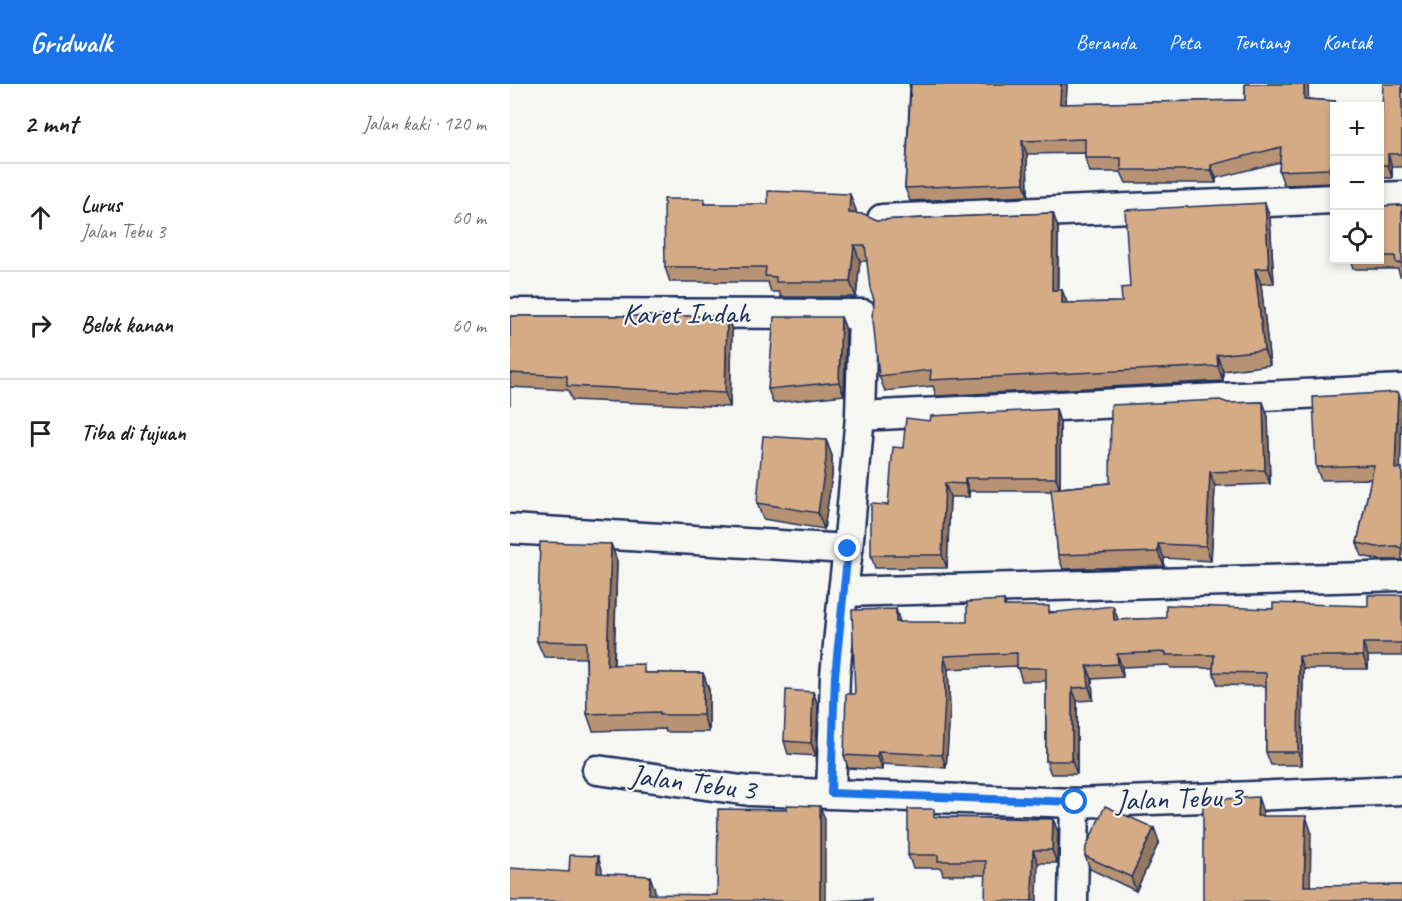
<!DOCTYPE html>
<html lang="id">
<meta charset="utf-8">
<style>
body{margin:0;font-family:Caveat,sans-serif;background:#f2f2f2;color:#202124}
.controls{position:absolute;right:18px;top:18px;display:grid;overflow:hidden;border-radius:0px;box-shadow:0 3px 9px #0003}
.controls button{width:54px;height:54px;display:grid;place-items:center;padding:0;border:0;border-bottom:2px solid #e0e0e0;background:#fff;color:#202124;font:30px sans-serif}
.stop{position:absolute;width:18px;height:18px;margin:-14px;border:4px solid #1a73e8;border-radius:50%;background:#fff}
.stop.end{background:#1a73e8;border-color:#fff;box-shadow:0 2px 6px #0008}
.list{margin:0;padding:0;list-style:none}
h2{display:flex;justify-content:space-between;align-items:center;height:78px;margin:0;padding:0 24px;font-size:26px}
h2 small{font-size:20px;font-weight:400;color:#757577}
.list li{display:grid;grid-template-columns:39px 1fr auto;gap:18px;align-items:center;box-sizing:border-box;height:108px;padding:0 24px;border-top:2px solid #e0e0e0}
.list b{display:block;font-size:22px;white-space:nowrap}
.list p{margin:0;font-size:20px;white-space:nowrap;color:#757577}
.list em{font-size:20px;font-style:normal;color:#757577}
.icon{flex:none;width:33px;height:33px;fill:none;stroke:currentColor;stroke-width:2;stroke-linecap:round;stroke-linejoin:round}
.map{position:relative;flex:none;width:892px;height:817px;overflow:hidden}
header{display:flex;align-items:center;gap:36px;box-sizing:border-box;height:84px;padding:0 30px;background:#1a73e8;color:#fff}
header strong{font-size:28px}
nav{display:flex;gap:33px;margin-inline-start:auto;font-size:21px}
main{display:flex}
aside{flex:1;background:#fff}
.map>svg:first-child{display:block}
</style>
<header>
<strong>Gridwalk</strong>
<nav><a>Beranda</a><a>Peta</a><a>Tentang</a><a>Kontak</a></nav>
</header>
<main>
<aside>
<h2>2 mnt<small>Jalan kaki · 120 m</small></h2>
<ul class="list">
<li><svg class="icon" aria-label="ahead" viewBox="0 0 24 24"><path d="M12 20V5M6 11l6-6 6 6"/></svg><div><b>Lurus</b><p>Jalan Tebu 3</p></div><em>60 m</em></li>
<li><svg class="icon" aria-label="right" viewBox="0 0 24 24"><path d="M7 20v-9h11M14 6l5 5-5 5"/></svg><div><b>Belok kanan</b></div><em>60 m</em></li>
<li><svg class="icon" aria-label="arrive" viewBox="0 0 24 24"><path d="M6 21V4h12l-3 4 3 4H6"/></svg><div><b>Tiba di tujuan</b></div></li>
</ul>
</aside>
<div class="map">
<svg width="892" height="817" viewBox="0 0 892 817">
<rect width="100%" height="100%" fill="#f6f6f2"/>
<filter id="ink" filterUnits="userSpaceOnUse"><feTurbulence type="fractalNoise" baseFrequency=".0167" numOctaves="2"/><feDisplacementMap in="SourceGraphic" scale="12" xChannelSelector="R" yChannelSelector="G"/><feConvolveMatrix kernelMatrix="1 2 1 2 8 2 1 2 1" color-interpolation-filters="sRGB"/></filter>
<g filter="url(#ink)">
<g fill="none" stroke-linecap="round" stroke-linejoin="round">
<defs>
<g id="street">
<path d="M 870,113 L 892,112"/>
<path d="M 372,135 L 824,115"/>
<path d="M 0,229 L 353,230 L 350,332 L 338,465"/>
<path d="M 350,332 L 892,305"/>
<path d="M 0,445 L 338,465 L 333,508 L 892,492"/>
<path d="M 87,686 L 239,707 L 565,719 L 892,706"/>
<path d="M 321,709 L 325,592 L 333,508"/>
<path d="M 563,817 L 565,719"/>
</g>
</defs>
<use href="#street" stroke="#1b2f5e" stroke-width="33"/>
<use href="#street" stroke="#f6f6f2" stroke-width="28"/>
</g>
<g fill="#b79373" stroke="#1b2f5e" stroke-width="1.5">
<path d="M 399,0 L 557,0 L 556,20 L 735,16 L 735,0 L 798,0 L 798,15 L 825,17 L 827,22 L 825,22 L 824,99 L 774,101 L 769,87 L 770,78 L 706,94 L 706,99 L 616,99 L 611,88 L 580,88 L 575,74 L 575,69 L 517,70 L 518,112 L 400,117 L 395,104 L 400,4 Z"/>
<path d="M 892,0 L 892,83 L 882,83 L 882,94 L 870,94 L 870,27 L 872,27 Z"/>
<path d="M 194,115 L 196,120 L 346,126 L 346,129 L 367,136 L 543,129 L 548,144 L 548,206 L 552,206 L 557,219 L 612,218 L 620,203 L 755,119 L 760,134 L 764,199 L 751,200 L 760,281 L 713,287 L 713,297 L 426,312 L 423,302 L 375,307 L 369,292 L 364,216 L 357,177 L 350,177 L 346,213 L 271,213 L 269,208 L 261,208 L 258,198 L 160,198 L 155,183 Z"/>
<path d="M 892,121 L 892,192 L 890,192 L 888,185 L 843,185 L 840,176 L 870,176 L 870,122 Z"/>
<path d="M 0,232 L 217,232 L 222,246 L 220,323 L 62,316 L 58,306 L 0,303 L 0,321 Z"/>
<path d="M 331,233 L 336,246 L 334,311 L 263,319 L 258,305 Z"/>
<path d="M 888,308 L 892,319 L 890,385 L 892,384 L 892,476 L 871,476 L 852,472 L 847,459 L 861,395 L 811,396 L 806,383 Z"/>
<path d="M 753,318 L 758,333 L 760,400 L 705,402 L 701,477 L 654,474 L 654,482 L 553,485 L 548,471 L 542,407 L 459,407 L 459,413 L 440,413 L 437,484 L 365,484 L 361,471 L 378,421 L 393,364 L 420,337 L 546,325 L 550,339 L 550,404 L 600,399 L 718,319 Z"/>
<path d="M 316,356 L 322,372 L 322,392 L 314,445 L 253,435 L 247,419 Z"/>
<path d="M 101,460 L 107,477 L 104,581 L 137,589 L 193,589 L 199,606 L 199,648 L 156,648 L 155,645 L 83,647 L 77,630 L 76,574 L 34,573 L 27,557 Z"/>
<path d="M 892,511 L 892,572 L 858,572 L 858,585 L 793,585 L 792,681 L 761,681 L 756,668 L 756,602 L 708,601 L 703,588 L 703,584 L 661,584 L 659,581 L 612,583 L 613,593 L 582,595 L 583,616 L 567,617 L 567,690 L 541,690 L 536,677 L 536,597 L 512,597 L 507,582 L 438,585 L 440,627 L 436,684 L 372,680 L 372,686 L 338,684 L 334,671 L 345,610 L 494,516 L 496,522 L 608,536 L 656,534 L 763,525 L 858,522 Z"/>
<path d="M 303,608 L 308,621 L 306,672 L 278,670 L 274,657 Z"/>
<path d="M 427,733 L 543,735 L 548,748 L 547,779 L 528,779 L 476,791 L 433,791 L 431,784 L 403,784 L 398,771 Z"/>
<path d="M 644,744 L 649,758 L 626,807 L 580,785 L 575,772 Z"/>
</g>
<g fill="#95785e" stroke="#1b2f5e" stroke-width="1.5">
<path d="M 551,0 L 557,0 L 555,33 L 550,20 Z"/>
<path d="M 794,0 L 798,0 L 799,28 L 794,15 Z"/>
<path d="M 512,57 L 517,70 L 518,112 L 514,99 Z"/>
<path d="M 878,70 L 882,83 L 882,94 L 878,81 Z"/>
<path d="M 820,80 L 824,94 L 824,99 L 819,85 Z"/>
<path d="M 701,81 L 706,94 L 706,99 L 701,86 Z"/>
<path d="M 340,110 L 346,126 L 345,144 L 339,129 Z"/>
<path d="M 755,119 L 760,134 L 764,199 L 759,184 Z"/>
<path d="M 543,129 L 548,144 L 547,221 L 542,206 Z"/>
<path d="M 344,161 L 350,177 L 346,213 L 340,198 Z"/>
<path d="M 745,185 L 751,200 L 760,281 L 754,266 Z"/>
<path d="M 552,206 L 558,221 L 552,219 Z"/>
<path d="M 217,232 L 222,246 L 220,323 L 215,309 Z"/>
<path d="M 331,233 L 336,246 L 334,311 L 329,298 Z"/>
<path d="M 707,271 L 713,287 L 713,297 L 708,282 Z"/>
<path d="M 888,308 L 892,319 L 890,398 L 885,385 Z"/>
<path d="M 753,318 L 758,333 L 760,400 L 755,386 Z"/>
<path d="M 546,325 L 550,339 L 550,407 L 546,394 Z"/>
<path d="M 316,356 L 322,372 L 322,392 L 314,445 L 308,429 Z"/>
<path d="M 700,388 L 705,402 L 701,477 L 696,462 Z"/>
<path d="M 455,394 L 459,407 L 459,413 L 455,400 Z"/>
<path d="M 435,399 L 440,413 L 437,484 L 432,471 Z"/>
<path d="M 101,460 L 107,477 L 103,598 L 97,581 Z"/>
<path d="M 648,460 L 654,474 L 654,482 L 648,468 Z"/>
<path d="M 603,522 L 608,535 L 609,549 L 604,536 Z"/>
<path d="M 386,525 L 390,538 L 386,538 Z"/>
<path d="M 853,559 L 858,572 L 858,585 L 853,572 Z"/>
<path d="M 607,570 L 612,583 L 613,593 L 608,580 Z"/>
<path d="M 434,572 L 438,585 L 440,627 L 436,684 L 432,671 Z"/>
<path d="M 789,572 L 793,585 L 792,681 L 788,668 Z"/>
<path d="M 577,582 L 582,595 L 583,616 L 579,603 Z"/>
<path d="M 193,589 L 199,606 L 199,648 L 193,631 Z"/>
<path d="M 562,604 L 567,617 L 567,690 L 562,677 Z"/>
<path d="M 303,608 L 308,621 L 306,672 L 301,659 Z"/>
<path d="M 368,668 L 372,680 L 372,686 L 367,673 Z"/>
<path d="M 748,713 L 753,728 L 752,747 L 747,732 Z"/>
<path d="M 310,722 L 315,735 L 315,817 L 310,817 Z"/>
<path d="M 796,732 L 801,747 L 800,816 L 794,802 Z"/>
<path d="M 543,735 L 548,748 L 547,779 L 542,766 Z"/>
<path d="M 644,744 L 649,758 L 626,807 L 621,793 Z"/>
<path d="M 523,766 L 528,779 L 527,817 L 522,817 Z"/>
<path d="M 88,772 L 92,785 L 92,803 L 87,789 Z"/>
<path d="M 140,792 L 145,806 L 144,817 L 139,810 Z"/>
</g>
<g fill="#d5ab86" stroke="#1b2f5e" stroke-width="1.5">
<path d="M 401,0 L 551,0 L 550,20 L 735,16 L 735,0 L 794,0 L 794,15 L 825,17 L 825,80 L 820,80 L 819,85 L 769,87 L 771,63 L 701,81 L 701,86 L 611,86 L 611,74 L 575,74 L 575,55 L 512,57 L 514,99 L 395,104 Z"/>
<path d="M 873,0 L 892,0 L 892,70 L 878,70 L 878,81 L 870,81 L 870,27 L 872,27 Z"/>
<path d="M 258,107 L 340,110 L 339,129 L 354,130 L 367,136 L 543,129 L 542,206 L 552,206 L 552,219 L 612,218 L 611,204 L 620,203 L 615,126 L 755,119 L 759,184 L 745,185 L 754,266 L 707,271 L 708,282 L 420,296 L 421,286 L 369,292 L 363,236 L 364,215 L 360,204 L 355,161 L 344,161 L 340,198 L 266,198 L 266,193 L 255,192 L 256,183 L 155,183 L 154,115 L 194,115 L 194,120 L 258,120 Z"/>
<path d="M 892,121 L 892,179 L 886,179 L 885,172 L 870,172 L 870,122 Z"/>
<path d="M 0,232 L 217,232 L 215,309 L 57,302 L 57,292 L 0,289 Z"/>
<path d="M 264,233 L 331,233 L 329,298 L 258,305 Z"/>
<path d="M 888,308 L 885,385 L 892,384 L 892,465 L 887,462 L 867,463 L 847,459 L 864,381 L 806,383 L 803,313 Z"/>
<path d="M 710,316 L 718,319 L 753,318 L 755,386 L 700,388 L 696,462 L 648,460 L 648,468 L 548,471 L 541,405 L 600,399 L 601,321 Z"/>
<path d="M 546,325 L 546,394 L 455,394 L 455,400 L 435,399 L 432,471 L 361,471 L 361,420 L 378,421 L 383,363 L 393,364 L 396,334 L 420,337 L 421,332 Z"/>
<path d="M 253,352 L 316,356 L 316,375 L 308,429 L 247,419 Z"/>
<path d="M 30,458 L 101,460 L 97,581 L 134,580 L 134,589 L 193,589 L 193,631 L 150,631 L 150,628 L 77,630 L 76,558 L 27,557 Z"/>
<path d="M 858,511 L 892,511 L 892,559 L 853,559 L 853,572 L 789,572 L 788,668 L 756,668 L 756,589 L 703,588 L 704,571 L 656,571 L 656,568 L 607,570 L 608,580 L 577,582 L 579,603 L 562,604 L 562,677 L 536,677 L 536,584 L 507,584 L 507,569 L 434,572 L 435,614 L 432,671 L 368,668 L 367,673 L 334,671 L 336,610 L 345,610 L 342,526 L 386,525 L 386,538 L 457,538 L 457,518 L 494,516 L 494,522 L 539,522 L 539,529 L 603,522 L 604,536 L 656,534 L 656,521 L 763,525 L 763,519 L 858,522 Z"/>
<path d="M 276,606 L 303,608 L 301,659 L 274,657 Z"/>
<path d="M 748,713 L 747,732 L 796,732 L 794,802 L 892,801 L 892,817 L 693,817 L 693,716 Z"/>
<path d="M 277,721 L 310,722 L 310,817 L 0,817 L 0,784 L 59,788 L 60,771 L 88,772 L 87,789 L 140,792 L 139,810 L 207,811 L 208,725 L 277,726 Z"/>
<path d="M 595,722 L 644,744 L 621,793 L 575,772 L 576,763 Z"/>
<path d="M 398,725 L 424,725 L 424,733 L 543,735 L 542,766 L 523,766 L 522,817 L 475,817 L 476,777 L 428,777 L 428,771 L 398,771 Z"/>
<path d="M 361,815 L 361,817 L 322,817 Z"/>
</g>
</g>
<g fill="none" stroke-linecap="round" stroke-linejoin="round" filter="url(#ink)">
<path stroke="#1a73e8" stroke-width="8" d="M 338,465 L 325,592 L 321,709 L 565,718"/>
</g>
<g text-anchor="middle" dominant-baseline="central" stroke-width="4.5" stroke-linejoin="round" paint-order="stroke">
<g font-size="30" fill="#1b2f5e" stroke="#f6f6f2">
<text x="176" y="229">Karet Indah</text>
<text transform="translate(183 698) rotate(7)">Jalan Tebu 3</text>
<text transform="translate(669 714) rotate(-2)">Jalan Tebu 3</text>
</g>
</g>
</svg>
<div class="controls">
<button>+</button>
<button>−</button>
<button><svg class="icon" aria-label="locate" viewBox="0 0 24 24"><circle cx="12" cy="12" r="6"/><path d="M12 2v4M12 18v4M2 12h4M18 12h4"/></svg></button>
</div>
<div class="stop" style="left:565px;top:718px"></div>
<div class="stop end" style="left:338px;top:465px"></div>
</div>
</main>
